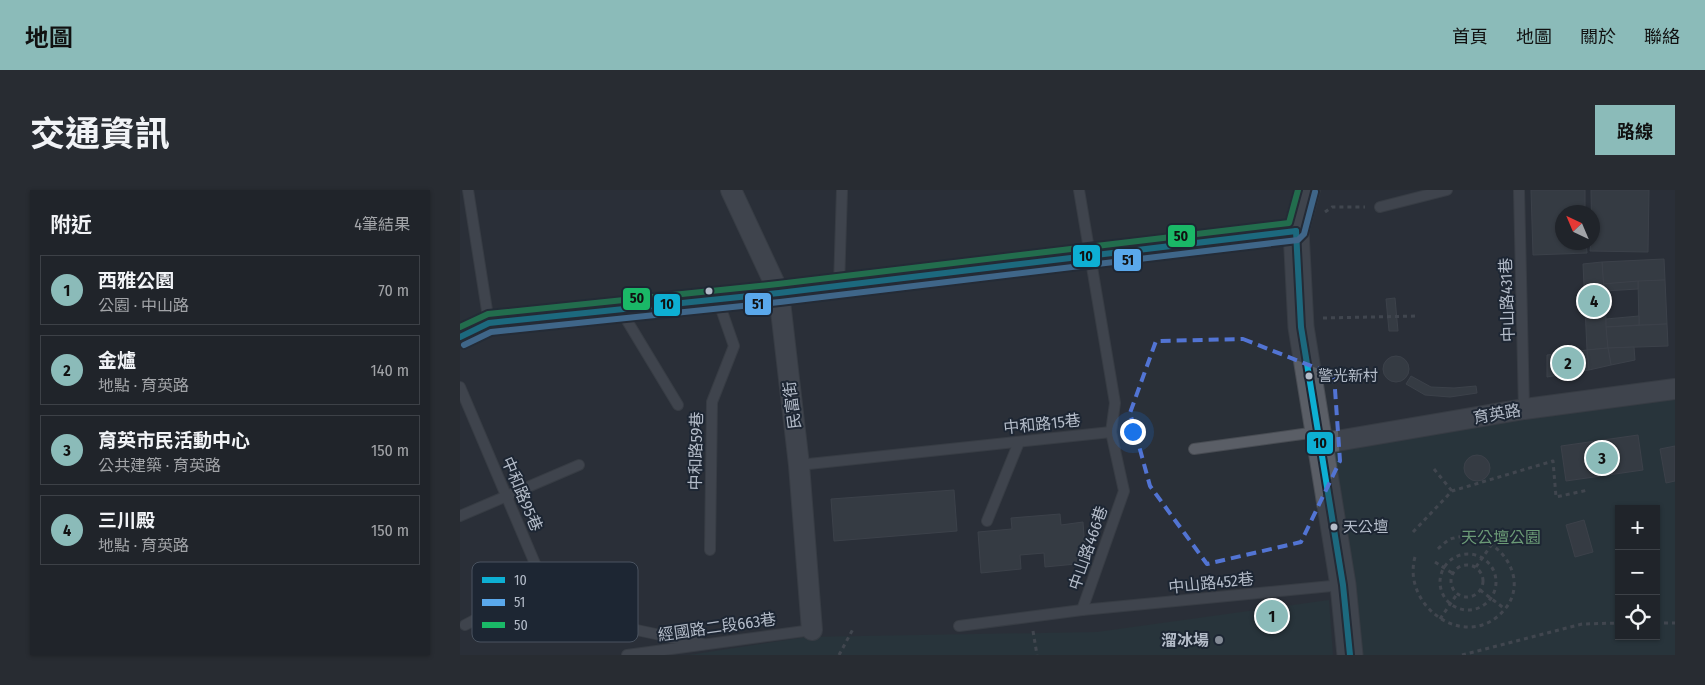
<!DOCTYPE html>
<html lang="zh-TW">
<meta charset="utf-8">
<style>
body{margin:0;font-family:"Fira Sans Condensed","Noto Sans TC",sans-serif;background:#282c32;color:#f1f3f6}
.controls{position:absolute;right:15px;bottom:15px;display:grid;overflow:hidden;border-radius:0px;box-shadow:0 1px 4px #0004}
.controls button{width:45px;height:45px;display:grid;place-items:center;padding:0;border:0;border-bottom:1px solid #3d4147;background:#20242a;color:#f1f3f6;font:25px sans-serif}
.compass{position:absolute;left:1095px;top:15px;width:45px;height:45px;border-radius:50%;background:#20242a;box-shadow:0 1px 4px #0004;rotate:316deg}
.you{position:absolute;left:672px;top:241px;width:18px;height:18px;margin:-12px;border:4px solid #fff;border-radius:50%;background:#1a73e8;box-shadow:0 0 0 8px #1a73e833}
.badge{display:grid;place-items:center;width:32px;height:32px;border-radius:50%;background:#8bbbb9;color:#111;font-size:16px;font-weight:700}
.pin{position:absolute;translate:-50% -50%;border:2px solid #fff;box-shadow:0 1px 5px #0006}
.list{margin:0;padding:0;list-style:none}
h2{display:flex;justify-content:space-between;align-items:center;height:65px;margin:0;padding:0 20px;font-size:21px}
h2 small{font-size:16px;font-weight:400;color:#a2a4a8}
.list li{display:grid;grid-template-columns:32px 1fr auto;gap:15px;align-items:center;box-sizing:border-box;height:70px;margin:0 10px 10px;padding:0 10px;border:1px solid #3d4147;border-radius:0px}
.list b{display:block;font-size:19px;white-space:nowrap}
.list p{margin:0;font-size:16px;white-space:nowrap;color:#a2a4a8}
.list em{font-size:16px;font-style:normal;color:#a2a4a8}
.icon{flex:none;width:28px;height:28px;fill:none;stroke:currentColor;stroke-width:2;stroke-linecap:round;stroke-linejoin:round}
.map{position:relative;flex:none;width:1215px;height:465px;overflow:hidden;border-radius:0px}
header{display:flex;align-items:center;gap:30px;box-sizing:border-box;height:70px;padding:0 25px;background:#8bbbb9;color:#111}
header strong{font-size:24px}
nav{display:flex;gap:28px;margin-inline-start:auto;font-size:18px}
.intro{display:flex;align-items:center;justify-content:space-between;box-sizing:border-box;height:120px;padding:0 30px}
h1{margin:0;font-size:35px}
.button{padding:12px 22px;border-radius:0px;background:#8bbbb9;color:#111;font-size:18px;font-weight:700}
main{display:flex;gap:30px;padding:0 30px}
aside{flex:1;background:#20242a;border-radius:0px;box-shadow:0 1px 4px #0004}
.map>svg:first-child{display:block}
</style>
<header>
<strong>地圖</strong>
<nav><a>首頁</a><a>地圖</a><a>關於</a><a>聯絡</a></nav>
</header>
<div class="intro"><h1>交通資訊</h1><a class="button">路線</a></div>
<main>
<aside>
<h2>附近<small>4筆結果</small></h2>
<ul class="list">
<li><span class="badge">1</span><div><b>西雅公園</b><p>公園 · 中山路</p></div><em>70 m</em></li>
<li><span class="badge">2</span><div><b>金爐</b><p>地點 · 育英路</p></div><em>140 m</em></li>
<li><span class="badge">3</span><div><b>育英市民活動中心</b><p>公共建築 · 育英路</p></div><em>150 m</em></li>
<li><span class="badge">4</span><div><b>三川殿</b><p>地點 · 育英路</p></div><em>150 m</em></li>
</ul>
</aside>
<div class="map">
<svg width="1215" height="465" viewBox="0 0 1215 465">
<rect width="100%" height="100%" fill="#2a3038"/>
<g fill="#273a3e" fill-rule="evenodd">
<path d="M 1215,202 L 1215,465 L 889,465 L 859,254 ZM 1159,319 L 1196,319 L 1196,446 L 1159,446 Z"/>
<path d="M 869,410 L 873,465 L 229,465 L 346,447 L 637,442 Z"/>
</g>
<g fill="#444950" stroke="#52575f">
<path d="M 1071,0 L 1125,0 L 1125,22 L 1102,22 L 1102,52 L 1126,52 L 1127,63 L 1073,65 Z"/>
<path d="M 1131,0 L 1189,0 L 1188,62 L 1130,61 L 1131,52 L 1132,52 Z"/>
<path d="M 1204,69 L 1205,90 L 1143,94 L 1142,72 Z"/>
<path d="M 1142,72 L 1148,158 L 1127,160 L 1123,74 Z"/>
<path d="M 1205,90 L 1207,134 L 1179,135 L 1178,91 Z"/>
<path d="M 1178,91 L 1178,99 L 1144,101 L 1143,94 Z"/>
<path d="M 935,108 L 938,141 L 929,141 L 926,109 Z"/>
<path d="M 1179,126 L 1179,135 L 1146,137 L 1146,129 Z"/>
<path d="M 1207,134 L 1208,156 L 1148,158 L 1146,137 Z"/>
<path d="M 1174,157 L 1175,170 L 1151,175 L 1148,158 Z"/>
<path d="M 1148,158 L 1151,175 L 1129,180 L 1127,160 Z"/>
<path d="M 1127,160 L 1129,180 L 1087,187 L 1087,165 Z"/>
<circle cx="936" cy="179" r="13"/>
<path d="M 951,186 L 971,197 L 994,198 L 1016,196 L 1017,203 L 990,207 L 965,205 L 946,194 Z"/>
<path d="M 1178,245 L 1183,280 L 1106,291 L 1101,256 Z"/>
<path d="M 1215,256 L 1215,291 L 1206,293 L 1200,259 Z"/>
<circle cx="1017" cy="278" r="13"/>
<path d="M 494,300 L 497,341 L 374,351 L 371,309 Z"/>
<path d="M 600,324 L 601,335 L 623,332 L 626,373 L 585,377 L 584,363 L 560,365 L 561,379 L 521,383 L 518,342 L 552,339 L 551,328 Z"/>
<path d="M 1124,330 L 1133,362 L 1115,367 L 1106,335 Z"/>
</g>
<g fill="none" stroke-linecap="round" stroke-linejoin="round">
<defs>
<g id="service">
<path d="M 8,0 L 29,133"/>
<path d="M 619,0 L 655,213 L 651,242 L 664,301 L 622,420"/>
<path d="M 1059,0 L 1064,219"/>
<path d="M 920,17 L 987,0"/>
<path d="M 379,96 L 382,0"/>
<path d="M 160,119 L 218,215"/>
<path d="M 0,197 L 96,423 L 243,454"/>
<path d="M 734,259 L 857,242"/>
<path d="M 339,275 L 651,242"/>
<path d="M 0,326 L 119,275"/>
<path d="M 527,331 L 559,252"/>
<path d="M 250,360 L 252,212 L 274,156 L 258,110"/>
<path d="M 5,435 L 41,416 L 96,423"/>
<path d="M 499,436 L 622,420 L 882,395"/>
<path d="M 167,465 L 352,440"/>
</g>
<g id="minor">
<path d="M 271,0 L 319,103 L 339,275 L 352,440"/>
<path d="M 0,147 L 29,133 L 319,103 L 836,41"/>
<path d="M 859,254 L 1064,219 L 1215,199"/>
</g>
<path id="tertiary" d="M 847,0 L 836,41 L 841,137 L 883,395 L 890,465"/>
</defs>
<use href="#service" stroke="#484c53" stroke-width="12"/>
<use href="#minor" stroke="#484c53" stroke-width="22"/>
<use href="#tertiary" stroke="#484c53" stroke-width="27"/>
<g stroke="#5d636a" stroke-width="3" stroke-dasharray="4 4" stroke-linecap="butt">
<path d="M 865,22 L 872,17 L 905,17"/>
<path d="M 863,128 L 958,126"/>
<path d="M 974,279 L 992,301"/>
<path d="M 953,342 L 992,301 L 1093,271 L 1096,307 L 1128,300"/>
<circle cx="1008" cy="392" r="28"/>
<path d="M 955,367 C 941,417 1008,464 1045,419 C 1073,385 1032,337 994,348 C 987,349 981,357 975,361"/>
<path d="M 975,372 L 992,383"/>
<circle cx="1007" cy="391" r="16"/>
<path d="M 1016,377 L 1032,354"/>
<path d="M 1020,400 L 1045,419"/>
<path d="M 980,429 L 997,404"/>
<path d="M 1196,433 L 1215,433"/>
<path d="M 573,441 L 577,465"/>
<path d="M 379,465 L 393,439"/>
<path d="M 1002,465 L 1122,434 L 1159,433"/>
</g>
<use href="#service" stroke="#5a5e66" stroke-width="10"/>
<use href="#minor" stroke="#5a5e66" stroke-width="20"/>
<use href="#tertiary" stroke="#5a5e66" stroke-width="25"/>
<defs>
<g id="bus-1">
<path d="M 836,41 L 841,137 L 883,395 L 890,465"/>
<path d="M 0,147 L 29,133 L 319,103 L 836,41"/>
</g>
<path id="bus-2" d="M 4,155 L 31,142 L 320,112 L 838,50 L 844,44 L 855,2"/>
<path id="bus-3" d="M 0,137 L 28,124 L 318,94 L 829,33 L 838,0"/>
</defs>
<use href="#bus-1" stroke="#1d2633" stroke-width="10"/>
<use href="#bus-2" stroke="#1d2633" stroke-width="10"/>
<use href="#bus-3" stroke="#1d2633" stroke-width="10"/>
<use href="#bus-1" stroke="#0dafd3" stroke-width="6"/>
<use href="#bus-2" stroke="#5aa8eb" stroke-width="6"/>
<use href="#bus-3" stroke="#1ab867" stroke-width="6"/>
</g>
<path d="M0 0H1215V465H0ZM 783,149 L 874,185 L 880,271 L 841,352 L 747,374 L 690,296 L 670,223 L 696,151 Z" fill="#2a3038" fill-opacity=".55" fill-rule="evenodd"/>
<path fill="none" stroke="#5274d3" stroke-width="4" stroke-dasharray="10 6" stroke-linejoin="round" d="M 783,149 L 874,185 L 880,271 L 841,352 L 747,374 L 690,296 L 670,223 L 696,151 Z"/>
<g fill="#b4bcc9" stroke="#1d2633" stroke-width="2">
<circle cx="249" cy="101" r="4.5"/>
<circle cx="849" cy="186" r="4.5"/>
<circle cx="874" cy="337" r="4.5"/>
</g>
<circle fill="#848b96" stroke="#1d2633" stroke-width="2" cx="759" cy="450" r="5"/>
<g text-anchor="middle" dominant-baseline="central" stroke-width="4" stroke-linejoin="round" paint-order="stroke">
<g font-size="15" fill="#b4bcc9" stroke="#1d2633" text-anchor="start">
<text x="858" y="186">警光新村</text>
<text x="883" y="337">天公壇</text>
</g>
<g font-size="16" fill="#b4bcc9" stroke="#1d2633">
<text transform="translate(1047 110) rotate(-92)">中山路431巷</text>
<text transform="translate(332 215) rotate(-97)">民富街</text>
<text transform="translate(1037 224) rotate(-10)">育英路</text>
<text transform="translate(582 234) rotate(-6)">中和路15巷</text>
<text transform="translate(236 261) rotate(-89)">中和路59巷</text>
<text transform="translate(62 304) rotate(67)">中和路95巷</text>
<text transform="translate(628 358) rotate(-71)">中山路466巷</text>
<text transform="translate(751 393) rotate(-6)">中山路452巷</text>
<text transform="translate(257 437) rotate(-8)">經國路二段663巷</text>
</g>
<g font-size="16" fill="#6b9a76" stroke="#1d2633">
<text x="1041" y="347">天公壇公園</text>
</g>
<g font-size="16" font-weight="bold" fill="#b4bcc9" stroke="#1d2633" text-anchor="end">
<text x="749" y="450">溜冰場</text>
</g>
</g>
<rect x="12" y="372" width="166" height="80" rx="8" fill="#1d2633" stroke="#4a5360" stroke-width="1"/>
<rect x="22" y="387" width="23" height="6" fill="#0dafd3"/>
<rect x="22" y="409" width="23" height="7" fill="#5aa8eb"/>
<rect x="22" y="432" width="23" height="6" fill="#1ab867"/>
<g font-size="14" fill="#b4bcc9">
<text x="54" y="395">10</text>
<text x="54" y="417">51</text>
<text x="54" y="440">50</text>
</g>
<g stroke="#1d2633" stroke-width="2">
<rect x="707" y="34" width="29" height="24" rx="5" fill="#1ab867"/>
<rect x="612" y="54" width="29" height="24" rx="5" fill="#0dafd3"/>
<rect x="653" y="58" width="29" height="24" rx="5" fill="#5aa8eb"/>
<rect x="162" y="97" width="29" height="24" rx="5" fill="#1ab867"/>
<rect x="284" y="102" width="28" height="24" rx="5" fill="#5aa8eb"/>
<rect x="193" y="103" width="28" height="24" rx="5" fill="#0dafd3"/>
<rect x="846" y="241" width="28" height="24" rx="5" fill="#0dafd3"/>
</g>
<g font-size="14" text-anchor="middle" font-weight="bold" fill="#111">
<text x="721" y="51">50</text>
<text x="626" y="71">10</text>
<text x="668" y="75">51</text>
<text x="177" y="113">50</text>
<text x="298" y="119">51</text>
<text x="207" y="119">10</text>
<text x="860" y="258">10</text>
</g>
</svg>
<div class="controls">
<button>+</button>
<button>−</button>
<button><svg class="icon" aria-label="locate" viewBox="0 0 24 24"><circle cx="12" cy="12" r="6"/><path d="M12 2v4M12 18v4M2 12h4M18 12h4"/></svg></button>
</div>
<svg class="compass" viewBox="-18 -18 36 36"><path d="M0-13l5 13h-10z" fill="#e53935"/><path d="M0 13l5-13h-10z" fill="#a2a4a8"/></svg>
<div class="you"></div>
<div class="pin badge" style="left:812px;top:426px">1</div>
<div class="pin badge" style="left:1108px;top:173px">2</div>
<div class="pin badge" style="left:1142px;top:268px">3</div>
<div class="pin badge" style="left:1134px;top:111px">4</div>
</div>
</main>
